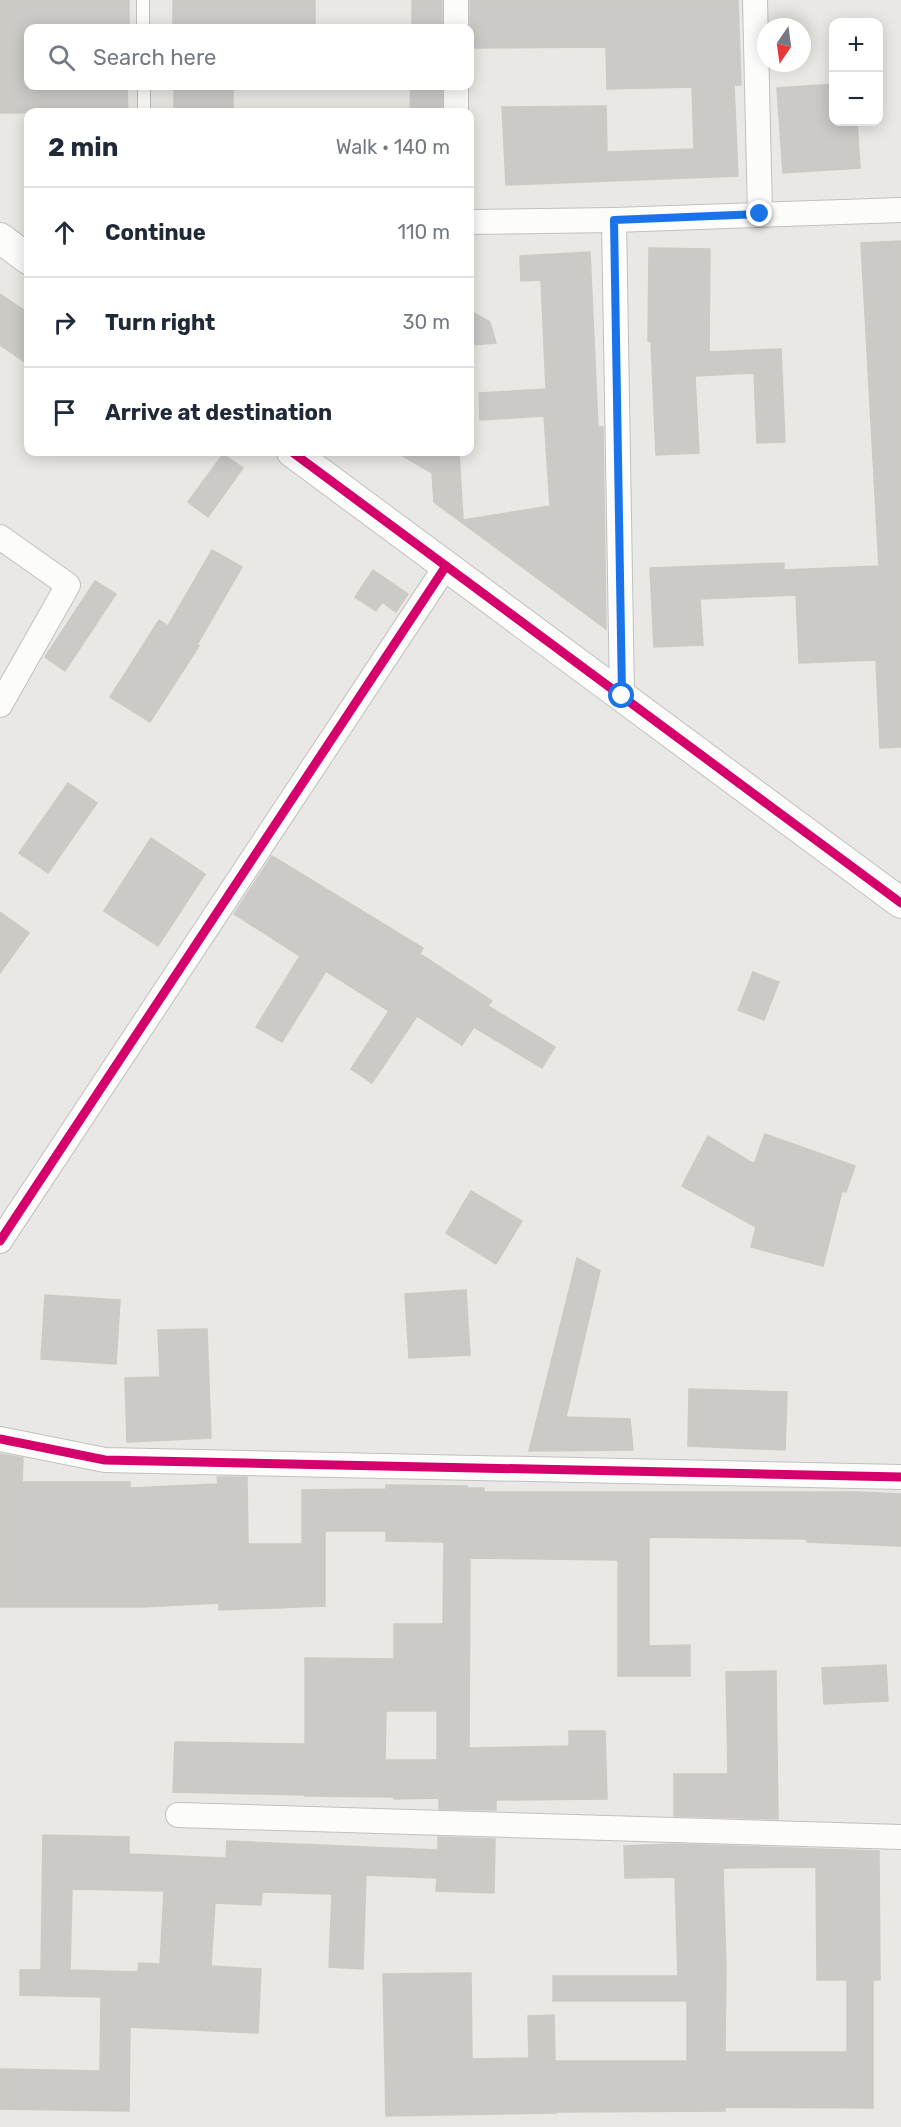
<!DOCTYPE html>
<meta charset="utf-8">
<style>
body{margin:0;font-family:Rubik,sans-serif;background:#f6f6f7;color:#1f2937}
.controls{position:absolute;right:18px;top:18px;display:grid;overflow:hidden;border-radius:12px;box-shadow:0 3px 15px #0003}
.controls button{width:54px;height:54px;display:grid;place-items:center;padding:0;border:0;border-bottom:2px solid #e0e1e3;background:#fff;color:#1f2937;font:30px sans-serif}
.compass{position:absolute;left:757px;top:18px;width:54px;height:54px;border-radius:50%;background:#fff;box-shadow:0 3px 15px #0003;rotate:193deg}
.stop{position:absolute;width:18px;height:18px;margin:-14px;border:4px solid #1a73e8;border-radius:50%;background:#fff}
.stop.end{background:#1a73e8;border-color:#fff;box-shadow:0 2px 6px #0008}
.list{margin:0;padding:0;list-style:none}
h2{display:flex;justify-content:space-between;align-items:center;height:78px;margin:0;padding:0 24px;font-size:26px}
h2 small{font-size:20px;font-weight:400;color:#747a83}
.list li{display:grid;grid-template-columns:39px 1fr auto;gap:18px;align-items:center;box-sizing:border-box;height:90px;padding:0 24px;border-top:2px solid #e0e1e3}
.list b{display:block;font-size:22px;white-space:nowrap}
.list em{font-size:20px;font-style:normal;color:#747a83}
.icon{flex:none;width:33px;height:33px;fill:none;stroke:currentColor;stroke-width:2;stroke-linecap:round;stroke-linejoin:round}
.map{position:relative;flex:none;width:901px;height:2127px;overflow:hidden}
.search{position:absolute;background:#fff;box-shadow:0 3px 15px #0003;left:24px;top:24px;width:450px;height:66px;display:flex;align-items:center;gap:15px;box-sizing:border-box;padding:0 21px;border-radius:12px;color:#747a83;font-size:22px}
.panel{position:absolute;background:#fff;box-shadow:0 3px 15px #0003;left:24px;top:108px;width:450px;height:348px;border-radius:12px}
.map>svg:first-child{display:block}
</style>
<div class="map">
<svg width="901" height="2127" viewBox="0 0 901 2127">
<rect width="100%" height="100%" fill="#eae8e4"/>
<g fill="#cccac7" stroke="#cdcac6" stroke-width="1.5" fill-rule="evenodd">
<path d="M 0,0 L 129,0 L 129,28 L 28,28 L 28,90 L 127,89 L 128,112 L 0,113 Z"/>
<rect x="173" y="0" width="142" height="28"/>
<rect x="412" y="0" width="30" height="28"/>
<path d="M 470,0 L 738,0 L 741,85 L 734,85 L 738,176 L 506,185 L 502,107 L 606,106 L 607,152 L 694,149 L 692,87 L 607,89 L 606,47 L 473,48 L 473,28 L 470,28 Z"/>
<path d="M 834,84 L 834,122 L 857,122 L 860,168 L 783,173 L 777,88 Z"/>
<rect x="174" y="86" width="59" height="26"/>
<path d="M 411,86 L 442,86 L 442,112 L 410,112 Z"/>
<path d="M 901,241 L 901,747 L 880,748 L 876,660 L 799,663 L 796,595 L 700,599 L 703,645 L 654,647 L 650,568 L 784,563 L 784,570 L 879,566 L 861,243 Z"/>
<path d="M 649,248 L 710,249 L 709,352 L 781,349 L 785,442 L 757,443 L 754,373 L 695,376 L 699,453 L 656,455 L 651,341 L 648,341 Z"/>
<path d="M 590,252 L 598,427 L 603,427 L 606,629 L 434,502 L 432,473 L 396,452 L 459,452 L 463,520 L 550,506 L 544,416 L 480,420 L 479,393 L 546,389 L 541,280 L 521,281 L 520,256 Z"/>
<path d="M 0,294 L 28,313 L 28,364 L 0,345 Z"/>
<path d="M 470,311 L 490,322 L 496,343 L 470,345 Z"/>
<path d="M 223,454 L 243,468 L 208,517 L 188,502 Z"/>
<path d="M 212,550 L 242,567 L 197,645 L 199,646 L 150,722 L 110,697 L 159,620 L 168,626 Z"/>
<path d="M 373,570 L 408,594 L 396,612 L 382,602 L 376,611 L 355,597 Z"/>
<path d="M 95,581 L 116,594 L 65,671 L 45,657 Z"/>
<path d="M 68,783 L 97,803 L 48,873 L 19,853 Z"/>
<path d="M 151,838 L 205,874 L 158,946 L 104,911 Z"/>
<path d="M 272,856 L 423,948 L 420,954 L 492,1001 L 488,1006 L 555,1047 L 542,1068 L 474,1027 L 462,1045 L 417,1016 L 372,1083 L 351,1069 L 389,1011 L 326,971 L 282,1042 L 256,1027 L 300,956 L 234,914 Z"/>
<path d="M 0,912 L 29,933 L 0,973 Z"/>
<path d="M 753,972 L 779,982 L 764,1020 L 738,1010 Z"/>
<path d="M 765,1134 L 855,1166 L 846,1192 L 842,1191 L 823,1266 L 751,1247 L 756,1227 L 682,1186 L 708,1136 L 754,1164 Z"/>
<path d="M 471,1191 L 522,1221 L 496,1264 L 446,1233 Z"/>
<path d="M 577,1258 L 600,1271 L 566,1417 L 630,1419 L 633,1450 L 529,1451 Z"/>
<path d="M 466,1290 L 470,1355 L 409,1358 L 405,1294 Z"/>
<path d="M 45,1295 L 120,1300 L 116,1364 L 41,1359 Z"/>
<path d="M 207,1329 L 211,1438 L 127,1442 L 125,1378 L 160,1377 L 158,1330 Z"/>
<path d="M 689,1389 L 787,1392 L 785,1450 L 688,1446 Z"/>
<path d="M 0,1454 L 23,1458 L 22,1482 L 130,1482 L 130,1488 L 218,1484 L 217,1477 L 247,1477 L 248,1544 L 302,1544 L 302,1490 L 386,1489 L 386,1485 L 467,1486 L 467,1488 L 484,1488 L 484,1492 L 859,1492 L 901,1494 L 901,1546 L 807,1542 L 807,1539 L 649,1537 L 649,1646 L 690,1645 L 690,1676 L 618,1676 L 618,1560 L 470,1558 L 469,1748 L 569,1746 L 569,1731 L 605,1731 L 607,1799 L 496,1800 L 496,1810 L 439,1809 L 439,1798 L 394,1799 L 394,1797 L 305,1796 L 305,1795 L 173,1792 L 175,1742 L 305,1744 L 305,1658 L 394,1659 L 394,1624 L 443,1624 L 444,1542 L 386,1541 L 386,1531 L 325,1531 L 325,1606 L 219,1610 L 219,1603 L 142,1607 L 0,1607 ZM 386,1711 L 437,1711 L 437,1760 L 385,1760 Z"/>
<path d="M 886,1665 L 888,1701 L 824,1704 L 822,1668 Z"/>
<path d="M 776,1671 L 778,1819 L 674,1816 L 674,1774 L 728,1774 L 726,1672 Z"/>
<path d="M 43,1835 L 129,1837 L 129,1854 L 226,1858 L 227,1841 L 438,1850 L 438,1837 L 495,1839 L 494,1893 L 436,1891 L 437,1878 L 366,1875 L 363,1969 L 329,1967 L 332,1894 L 262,1892 L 261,1905 L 215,1903 L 211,1966 L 261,1969 L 258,2033 L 130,2027 L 129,2111 L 0,2109 L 0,2069 L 100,2071 L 101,1997 L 20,1995 L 20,1970 L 41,1970 ZM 72,1889 L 164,1891 L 160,1964 L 139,1963 L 138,1972 L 70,1970 Z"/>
<path d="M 675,1844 L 879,1851 L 880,1980 L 873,1980 L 873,2108 L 725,2107 L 725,2111 L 556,2112 L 556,2113 L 386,2116 L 383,1974 L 471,1973 L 472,2059 L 529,2058 L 528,2016 L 554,2015 L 555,2061 L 687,2061 L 687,2001 L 553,2001 L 553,1976 L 678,1976 L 675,1877 L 625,1878 L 624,1846 ZM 816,1867 L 817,1980 L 847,1980 L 847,2052 L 725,2052 L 726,1967 L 723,1868 Z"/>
</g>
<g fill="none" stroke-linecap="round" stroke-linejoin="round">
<defs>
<g id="service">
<path d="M 143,0 L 143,28"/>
<path d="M 144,86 L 144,112"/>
</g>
<g id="minor">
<path d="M 456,0 L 456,28"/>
<path d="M 755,0 L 760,214"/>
<path d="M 456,86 L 456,112"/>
<path d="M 614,220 L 622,696"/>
<path d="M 470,222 L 614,220 L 901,210"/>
<path d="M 0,537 L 68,585 L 0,705"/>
<path d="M 0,1241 L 446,566"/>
<path d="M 0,1439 L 105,1460 L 901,1477"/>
<path d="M 178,1815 L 901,1837"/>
</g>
<g id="tertiary">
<path d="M 0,238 L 28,259"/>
<path d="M 292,452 L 901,903"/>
</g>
</defs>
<use href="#service" stroke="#c1c0be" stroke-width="14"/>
<use href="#minor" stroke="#c1c0be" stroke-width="26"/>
<use href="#tertiary" stroke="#c1c0be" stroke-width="32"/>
<use href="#service" stroke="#fcfcfb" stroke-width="12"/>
<use href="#minor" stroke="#fcfcfb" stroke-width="24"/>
<use href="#tertiary" stroke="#fcfcfb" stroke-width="30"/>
<defs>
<g id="cycleway">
<path d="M 292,452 L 901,903"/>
<path d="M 0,1241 L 446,566"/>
<path d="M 0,1439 L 105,1460 L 901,1477"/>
</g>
</defs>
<use href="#cycleway" stroke="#fff" stroke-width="13"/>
<use href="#cycleway" stroke="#d6006c" stroke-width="9"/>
</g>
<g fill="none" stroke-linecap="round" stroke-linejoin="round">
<path stroke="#1a73e8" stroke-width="8" d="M 622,696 L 614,220 L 760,214"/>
</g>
</svg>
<div class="controls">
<button>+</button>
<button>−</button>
</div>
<svg class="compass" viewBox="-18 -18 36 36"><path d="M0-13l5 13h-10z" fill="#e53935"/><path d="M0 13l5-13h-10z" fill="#747a83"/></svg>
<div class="stop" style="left:622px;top:696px"></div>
<div class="stop end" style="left:760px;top:214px"></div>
<div class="search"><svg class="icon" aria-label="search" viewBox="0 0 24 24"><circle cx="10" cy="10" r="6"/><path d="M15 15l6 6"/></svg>Search here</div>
<section class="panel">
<h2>2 min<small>Walk · 140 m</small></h2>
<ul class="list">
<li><svg class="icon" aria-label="ahead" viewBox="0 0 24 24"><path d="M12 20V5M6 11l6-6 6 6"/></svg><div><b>Continue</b></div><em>110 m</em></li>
<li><svg class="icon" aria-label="right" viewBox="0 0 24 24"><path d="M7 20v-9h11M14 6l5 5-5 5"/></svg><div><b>Turn right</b></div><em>30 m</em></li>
<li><svg class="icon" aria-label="arrive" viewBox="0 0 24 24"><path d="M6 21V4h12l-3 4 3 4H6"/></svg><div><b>Arrive at destination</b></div></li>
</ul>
</section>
</div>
